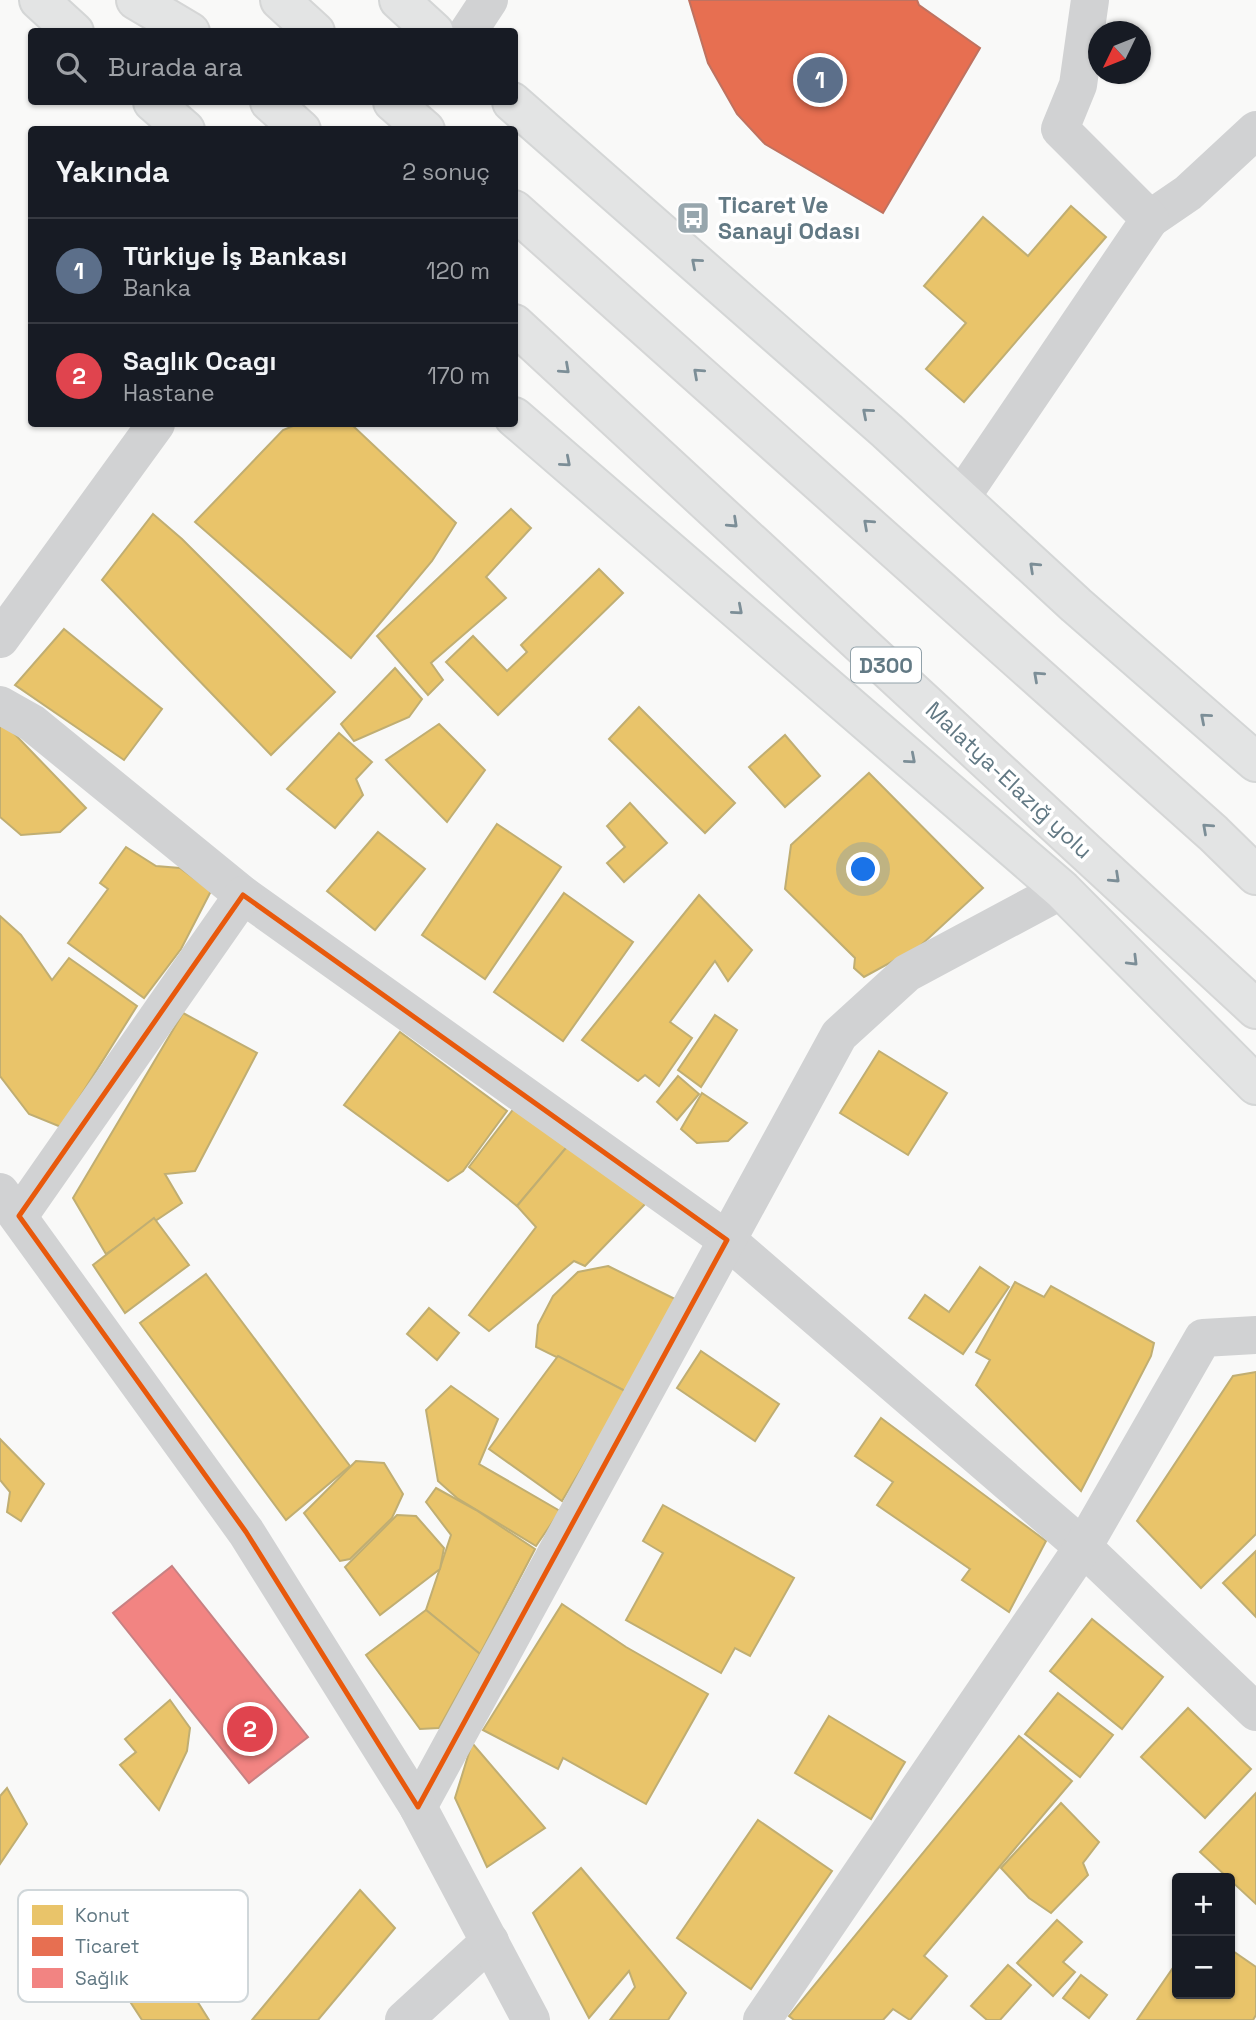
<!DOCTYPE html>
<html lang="tr">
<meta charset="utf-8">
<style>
body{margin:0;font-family:"Space Grotesk",sans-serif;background:#242831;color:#f1f3f6}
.controls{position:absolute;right:21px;bottom:21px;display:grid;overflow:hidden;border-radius:7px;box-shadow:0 2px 5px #0004}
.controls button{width:63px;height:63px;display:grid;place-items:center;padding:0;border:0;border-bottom:2px solid #363941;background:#171b24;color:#f1f3f6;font:35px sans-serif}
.compass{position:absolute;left:1088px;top:21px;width:63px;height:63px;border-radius:50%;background:#171b24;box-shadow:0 2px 5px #0004;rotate:227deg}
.you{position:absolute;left:864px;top:870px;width:24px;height:24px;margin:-18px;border:5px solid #fff;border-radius:50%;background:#1a73e8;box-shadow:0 0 0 10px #1a73e833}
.badge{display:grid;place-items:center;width:46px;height:46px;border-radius:50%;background:#0b8043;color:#fff;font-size:23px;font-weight:700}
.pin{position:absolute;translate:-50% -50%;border:4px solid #fff;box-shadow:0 2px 7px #0006}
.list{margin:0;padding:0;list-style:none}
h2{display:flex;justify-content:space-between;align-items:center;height:91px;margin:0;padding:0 28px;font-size:30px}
h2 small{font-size:23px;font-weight:400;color:#9ea1a6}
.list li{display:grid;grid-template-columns:46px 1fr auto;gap:21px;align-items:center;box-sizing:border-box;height:105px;padding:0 28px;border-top:2px solid #363941}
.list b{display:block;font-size:26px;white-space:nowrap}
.list p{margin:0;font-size:23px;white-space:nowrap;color:#9ea1a6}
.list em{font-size:23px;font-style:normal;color:#9ea1a6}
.icon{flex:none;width:38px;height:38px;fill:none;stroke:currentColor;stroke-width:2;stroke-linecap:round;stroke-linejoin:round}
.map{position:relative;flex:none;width:1256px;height:2020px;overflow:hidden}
.search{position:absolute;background:#171b24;box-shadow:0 2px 5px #0004;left:28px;top:28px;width:490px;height:77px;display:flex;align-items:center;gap:18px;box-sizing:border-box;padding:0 24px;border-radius:7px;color:#9ea1a6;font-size:26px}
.panel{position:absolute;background:#171b24;box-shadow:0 2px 5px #0004;left:28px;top:126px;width:490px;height:301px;border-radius:7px}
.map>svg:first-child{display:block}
</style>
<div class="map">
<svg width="1256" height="2020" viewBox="0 0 1256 2020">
<rect width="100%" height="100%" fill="#f9f9f8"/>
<g fill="#e9c46a" stroke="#c0ae72" stroke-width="2">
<path d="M 1071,206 L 1106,237 L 964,402 L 926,369 L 966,323 L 924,286 L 983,217 L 1028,256 Z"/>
<path d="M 298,424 L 351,424 L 456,523 L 432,561 L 351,658 L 195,522 L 283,430 Z"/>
<path d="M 511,509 L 531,528 L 486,577 L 506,598 L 431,663 L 443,680 L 428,695 L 377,636 Z"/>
<path d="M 153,514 L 182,539 L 335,692 L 271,755 L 102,580 Z"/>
<path d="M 599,569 L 623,593 L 498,715 L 446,662 L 473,636 L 507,671 L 527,652 L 521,645 Z"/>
<path d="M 64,629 L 162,709 L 124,760 L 15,685 Z"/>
<path d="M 395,668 L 422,699 L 409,717 L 354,741 L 341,724 Z"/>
<path d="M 639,707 L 735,803 L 705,833 L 609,739 Z"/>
<path d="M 3,722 L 86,808 L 60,832 L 21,835 L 0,817 L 0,725 Z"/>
<path d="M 439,724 L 485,770 L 447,822 L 386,760 Z"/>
<path d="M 339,733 L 372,762 L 356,779 L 363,795 L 335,828 L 287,789 Z"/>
<path d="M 785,735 L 820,776 L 785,807 L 749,767 Z"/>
<path d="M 869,773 L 983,888 L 919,947 L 864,977 L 854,968 L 855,958 L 785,889 L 791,845 Z"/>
<path d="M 630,803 L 667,843 L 624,882 L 607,863 L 625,847 L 607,826 Z"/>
<path d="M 497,824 L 561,867 L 485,979 L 422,935 Z"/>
<path d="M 378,832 L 425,869 L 375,930 L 327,891 Z"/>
<path d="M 126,847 L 156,866 L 180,868 L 211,891 L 181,949 L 144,998 L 68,943 L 108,889 L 100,883 Z"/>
<path d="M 564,893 L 633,942 L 563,1041 L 494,992 Z"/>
<path d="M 699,895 L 752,950 L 728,981 L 715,961 L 670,1022 L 692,1038 L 659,1086 L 645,1075 L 638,1081 L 582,1040 Z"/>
<path d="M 0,916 L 21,935 L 52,980 L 69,958 L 137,1006 L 61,1127 L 29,1114 L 0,1076 Z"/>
<path d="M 183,1013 L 257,1053 L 195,1171 L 165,1174 L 182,1203 L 106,1254 L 73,1198 Z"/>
<path d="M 715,1015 L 737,1030 L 701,1087 L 678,1070 Z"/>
<path d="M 400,1032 L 507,1111 L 463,1171 L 448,1181 L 344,1105 Z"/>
<path d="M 879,1051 L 947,1093 L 908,1155 L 840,1113 Z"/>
<path d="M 678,1076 L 699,1094 L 677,1120 L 657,1102 Z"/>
<path d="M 702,1093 L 747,1123 L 728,1141 L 697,1143 L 681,1129 Z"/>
<path d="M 518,1103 L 571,1142 L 517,1206 L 469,1167 Z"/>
<path d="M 571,1142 L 647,1202 L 585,1266 L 574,1261 L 489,1331 L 469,1315 L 536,1227 L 517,1206 Z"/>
<path d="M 154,1218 L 189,1265 L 125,1313 L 93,1265 Z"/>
<path d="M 608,1266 L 677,1300 L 627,1392 L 536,1347 L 538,1325 L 553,1296 L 578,1272 Z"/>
<path d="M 980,1267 L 1009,1287 L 963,1354 L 909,1318 L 925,1295 L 949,1312 Z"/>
<path d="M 206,1274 L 350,1466 L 286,1520 L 140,1323 Z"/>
<path d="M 1015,1282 L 1044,1297 L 1051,1286 L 1154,1343 L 1151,1356 L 1081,1491 L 976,1385 L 990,1360 L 976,1352 Z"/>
<path d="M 429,1308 L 459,1333 L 437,1360 L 407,1334 Z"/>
<path d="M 701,1351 L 779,1404 L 755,1441 L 677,1388 Z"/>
<path d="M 558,1356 L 627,1392 L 562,1501 L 489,1449 Z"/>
<path d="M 1256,1372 L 1256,1534 L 1201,1588 L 1137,1521 L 1233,1376 Z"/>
<path d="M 451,1386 L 498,1419 L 479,1464 L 560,1511 L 536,1546 L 457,1498 L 438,1481 L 426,1410 Z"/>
<path d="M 881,1418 L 1046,1541 L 1009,1612 L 962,1580 L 970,1569 L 877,1505 L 893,1482 L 855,1456 Z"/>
<path d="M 0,1439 L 44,1484 L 21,1521 L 7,1512 L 10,1492 L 0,1480 Z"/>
<path d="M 356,1461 L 384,1463 L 403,1494 L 392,1518 L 350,1559 L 340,1561 L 304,1513 Z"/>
<path d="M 436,1488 L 476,1510 L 535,1549 L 480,1654 L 426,1610 L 451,1535 L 426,1502 Z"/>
<path d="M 663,1505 L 794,1578 L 750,1656 L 735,1648 L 721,1673 L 626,1620 L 663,1553 L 643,1541 Z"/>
<path d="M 397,1515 L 416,1516 L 444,1548 L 440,1569 L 380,1615 L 345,1567 Z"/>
<path d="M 1256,1551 L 1256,1617 L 1223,1583 Z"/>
<path d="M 562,1604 L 626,1647 L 708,1694 L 646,1804 L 563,1758 L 558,1769 L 483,1730 Z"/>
<path d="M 426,1610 L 480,1654 L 439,1728 L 420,1729 L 366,1655 Z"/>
<path d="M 1092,1619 L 1163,1677 L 1122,1729 L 1050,1671 Z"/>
<path d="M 1058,1693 L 1113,1735 L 1080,1777 L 1025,1734 Z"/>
<path d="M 170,1700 L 190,1728 L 187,1751 L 159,1810 L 120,1765 L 136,1752 L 125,1739 Z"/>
<path d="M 1188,1708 L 1251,1769 L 1205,1818 L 1141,1757 Z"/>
<path d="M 829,1716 L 905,1762 L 871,1819 L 795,1773 Z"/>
<path d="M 1019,1736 L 1072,1781 L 924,1956 L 947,1976 L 910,2020 L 893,2009 L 883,2020 L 794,2020 L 789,2016 Z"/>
<path d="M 472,1743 L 545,1828 L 487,1867 L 455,1798 Z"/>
<path d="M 7,1788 L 27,1824 L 0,1864 L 0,1796 Z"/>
<path d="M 1256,1793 L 1256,1904 L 1200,1852 Z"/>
<path d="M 1061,1803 L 1099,1842 L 1083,1863 L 1088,1875 L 1051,1913 L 1029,1898 L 1001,1868 Z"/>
<path d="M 758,1820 L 832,1871 L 751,1989 L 677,1938 Z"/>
<path d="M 581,1868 L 686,1993 L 668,2020 L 610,2020 L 635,1987 L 629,1971 L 589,2018 L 533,1913 Z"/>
<path d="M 360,1890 L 395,1928 L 318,2020 L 252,2020 Z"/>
<path d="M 1057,1920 L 1082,1942 L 1063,1962 L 1075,1972 L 1053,1996 L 1017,1963 Z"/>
<path d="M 1230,1949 L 1256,1967 L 1256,2015 L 1253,2020 L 1137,2020 L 1177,1962 L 1177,1994 L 1230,1994 Z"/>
<path d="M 1008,1965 L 1031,1985 L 1000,2020 L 987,2020 L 971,2006 Z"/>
<path d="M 177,1969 L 209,2020 L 142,2020 L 129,2000 Z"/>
<path d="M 1081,1975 L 1107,1995 L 1089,2018 L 1063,1998 Z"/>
</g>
<path fill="#e76f51" stroke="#bf7260" stroke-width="2" d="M 689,0 L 917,0 L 919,5 L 980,48 L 883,213 L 765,144 L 737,114 L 708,63 Z"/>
<path fill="#f28482" stroke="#c78183" stroke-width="2" d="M 172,1566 L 308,1737 L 249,1783 L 113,1613 Z"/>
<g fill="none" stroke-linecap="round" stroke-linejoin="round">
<defs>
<g id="secondary">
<path d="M 39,0 L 74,32"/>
<path d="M 399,0 L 434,32"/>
<path d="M 153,102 L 185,130"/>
<path d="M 512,102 L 887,431 L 1076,605 L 1256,762"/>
<path d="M 514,417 L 1062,890 L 1256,1085"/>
</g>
<g id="trunk">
<path d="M 136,0 L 190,32"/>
<path d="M 280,0 L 315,32"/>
<path d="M 270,102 L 301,130"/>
<path d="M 393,102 L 425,130"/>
<path d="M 514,210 L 1213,833 L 1256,875"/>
<path d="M 514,324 L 1256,1009"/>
</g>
</defs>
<use href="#secondary" stroke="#d4d6d6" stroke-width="42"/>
<use href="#trunk" stroke="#d5d6d6" stroke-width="42"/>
<g stroke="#d1d2d3" stroke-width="38">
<path d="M 468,32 L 489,0"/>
<path d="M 1150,219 L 1188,193 L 1256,130"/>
<path d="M 960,499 L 1150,219 L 1060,129 L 1078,85 L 1090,0"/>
<path d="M 0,639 L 156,424"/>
<path d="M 0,705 L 32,723 L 243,895 L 727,1240 L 1083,1547 L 1256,1712"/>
<path d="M 19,1216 L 243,895"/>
<path d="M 418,1807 L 839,1035 L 907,973 L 1062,890"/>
<path d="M 404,2020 L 490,1941"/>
<path d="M 762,2020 L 1083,1547 L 1203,1338 L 1256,1335"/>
</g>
<path stroke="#d1d2d3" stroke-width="38" d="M 0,1192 L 246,1532 L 418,1807 L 531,2020"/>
<use href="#secondary" stroke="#e3e4e4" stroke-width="38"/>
<use href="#trunk" stroke="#e3e4e4" stroke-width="38"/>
</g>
<defs><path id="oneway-chevron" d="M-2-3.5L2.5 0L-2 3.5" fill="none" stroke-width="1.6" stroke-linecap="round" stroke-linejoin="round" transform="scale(1.75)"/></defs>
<g stroke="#7c8e97">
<use href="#oneway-chevron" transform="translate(696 263) rotate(-139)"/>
<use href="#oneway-chevron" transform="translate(565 369) rotate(42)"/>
<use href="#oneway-chevron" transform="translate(698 373) rotate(-138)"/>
<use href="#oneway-chevron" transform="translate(867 413) rotate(-139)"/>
<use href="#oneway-chevron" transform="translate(566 462) rotate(41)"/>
<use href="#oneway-chevron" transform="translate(733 523) rotate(43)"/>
<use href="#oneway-chevron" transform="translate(868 524) rotate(-138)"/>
<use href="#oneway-chevron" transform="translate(1034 567) rotate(-137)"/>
<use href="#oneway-chevron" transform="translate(738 610) rotate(41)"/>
<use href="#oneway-chevron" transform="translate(1038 676) rotate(-138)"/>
<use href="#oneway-chevron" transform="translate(1205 718) rotate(-139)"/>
<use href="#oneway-chevron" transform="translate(911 759) rotate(41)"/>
<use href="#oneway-chevron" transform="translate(1207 828) rotate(-138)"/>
<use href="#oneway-chevron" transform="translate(1115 878) rotate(43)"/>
<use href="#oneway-chevron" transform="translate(1133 961) rotate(45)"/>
</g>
<path fill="none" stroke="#e8590c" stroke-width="5" stroke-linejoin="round" d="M 243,895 L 727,1240 L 418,1807 L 246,1532 L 19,1216 Z"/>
<defs>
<symbol id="bus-square" viewBox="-11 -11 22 22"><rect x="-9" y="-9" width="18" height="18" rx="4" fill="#97a6ad" stroke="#fff"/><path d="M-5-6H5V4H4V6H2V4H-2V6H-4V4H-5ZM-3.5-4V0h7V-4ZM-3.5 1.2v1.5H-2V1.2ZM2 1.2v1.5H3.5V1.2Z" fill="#fff"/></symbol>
</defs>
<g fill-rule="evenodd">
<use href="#bus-square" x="674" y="199" width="38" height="38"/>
</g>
<g text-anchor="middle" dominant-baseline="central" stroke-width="7" stroke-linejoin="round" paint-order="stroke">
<rect fill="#fff" stroke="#91a1a9" stroke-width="2" x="851" y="647.5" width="70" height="35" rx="5"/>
<g font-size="21" font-weight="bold" fill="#627984">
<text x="886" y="665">D300</text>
</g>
<g font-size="23" font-weight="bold" fill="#627984" stroke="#fff" text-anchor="start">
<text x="718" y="205">Ticaret Ve<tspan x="718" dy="26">Sanayi Odası</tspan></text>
</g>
<g font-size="23" fill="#627984" stroke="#fff">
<text transform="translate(1009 780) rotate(43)">Malatya-Elazığ yolu</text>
</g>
</g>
<rect x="18" y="1890" width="230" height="112" rx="10" fill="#fff" stroke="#d0d7da" stroke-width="2"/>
<rect x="32" y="1905" width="31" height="20" fill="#e9c46a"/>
<rect x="32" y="1937" width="31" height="19" fill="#e76f51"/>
<rect x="32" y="1968" width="31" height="20" fill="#f28482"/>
<g font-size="19" fill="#627984">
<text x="75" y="1922">Konut</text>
<text x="75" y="1953">Ticaret</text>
<text x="75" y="1985">Sağlık</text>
</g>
</svg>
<div class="controls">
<button>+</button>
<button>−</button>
</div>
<svg class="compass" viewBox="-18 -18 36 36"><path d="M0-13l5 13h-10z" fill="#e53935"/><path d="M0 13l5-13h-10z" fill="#9ea1a6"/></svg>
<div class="you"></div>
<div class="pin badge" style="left:820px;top:80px;background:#5c6f8a">1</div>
<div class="pin badge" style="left:250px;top:1729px;background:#e0444e">2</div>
<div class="search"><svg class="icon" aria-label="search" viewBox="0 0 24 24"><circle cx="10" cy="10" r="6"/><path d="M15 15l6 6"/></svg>Burada ara</div>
<section class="panel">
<h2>Yakında<small>2 sonuç</small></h2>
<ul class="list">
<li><span class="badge" style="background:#5c6f8a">1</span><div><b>Türkiye İş Bankası</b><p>Banka</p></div><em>120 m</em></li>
<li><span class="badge" style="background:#e0444e">2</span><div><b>Saglık Ocagı</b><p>Hastane</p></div><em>170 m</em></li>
</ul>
</section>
</div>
